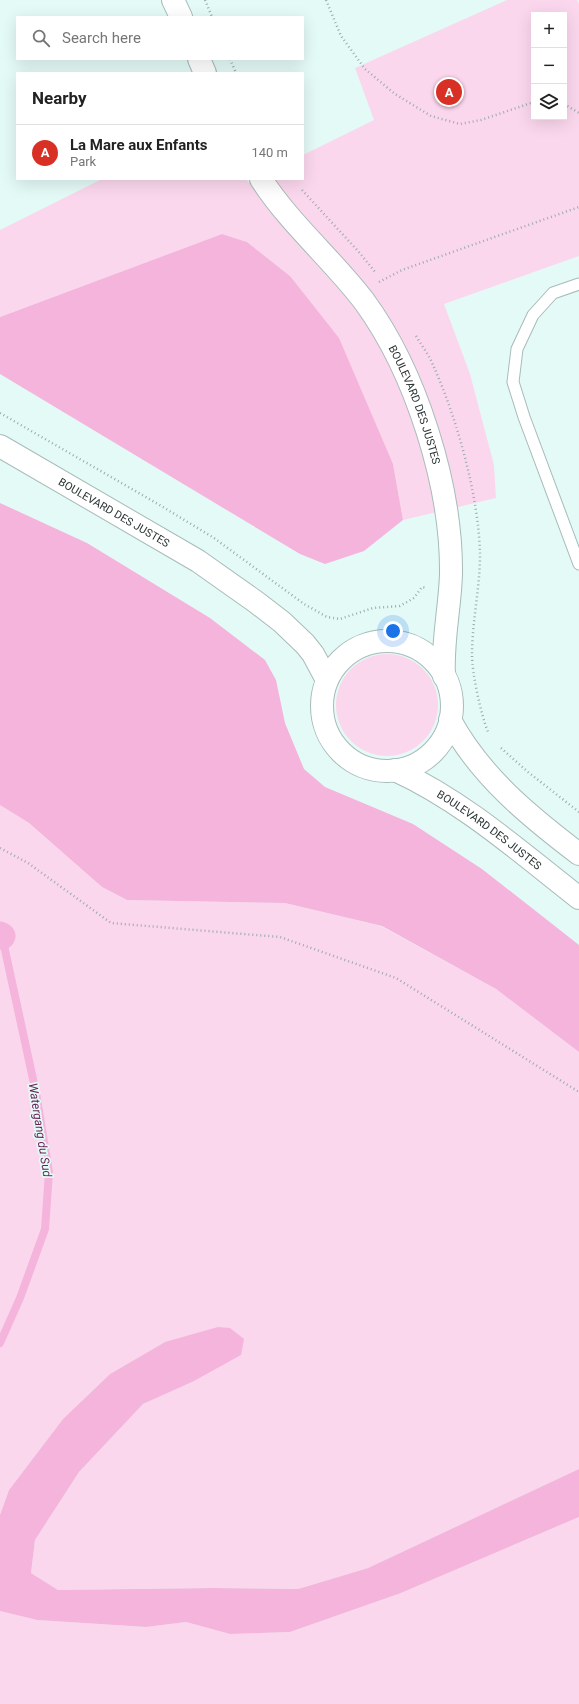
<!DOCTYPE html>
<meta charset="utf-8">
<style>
body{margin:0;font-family:Roboto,sans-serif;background:#f2f2f2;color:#222}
.controls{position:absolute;right:12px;top:12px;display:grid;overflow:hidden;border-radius:0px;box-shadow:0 4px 16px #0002}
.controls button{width:36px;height:36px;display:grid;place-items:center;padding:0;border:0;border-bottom:1px solid #e0e0e0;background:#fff;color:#222;font:20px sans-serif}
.you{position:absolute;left:393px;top:631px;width:14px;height:14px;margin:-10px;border:3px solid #fff;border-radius:50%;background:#1a73e8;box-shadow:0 0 0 6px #1a73e833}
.badge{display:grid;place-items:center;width:26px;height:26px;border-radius:50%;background:#d93025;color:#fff;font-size:13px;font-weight:700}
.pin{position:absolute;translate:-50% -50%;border:2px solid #fff;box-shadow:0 1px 4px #0006}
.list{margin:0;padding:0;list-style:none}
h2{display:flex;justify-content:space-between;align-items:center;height:52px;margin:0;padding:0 16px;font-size:17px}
h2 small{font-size:13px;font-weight:400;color:#767676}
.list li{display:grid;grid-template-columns:26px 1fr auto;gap:12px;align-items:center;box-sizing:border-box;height:56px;padding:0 16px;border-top:1px solid #e0e0e0}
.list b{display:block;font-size:15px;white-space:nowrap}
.list p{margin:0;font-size:13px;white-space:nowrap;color:#767676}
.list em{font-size:13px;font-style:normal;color:#767676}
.icon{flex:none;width:22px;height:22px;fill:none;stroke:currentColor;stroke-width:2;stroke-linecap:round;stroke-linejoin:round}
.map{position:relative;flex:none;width:579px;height:1704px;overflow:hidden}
.search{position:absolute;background:#fff;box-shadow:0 4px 16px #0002;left:16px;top:16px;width:288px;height:44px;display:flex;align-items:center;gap:10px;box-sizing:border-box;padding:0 14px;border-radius:0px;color:#767676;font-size:15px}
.panel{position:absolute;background:#fff;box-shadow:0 4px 16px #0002;left:16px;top:72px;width:288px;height:108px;border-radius:0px}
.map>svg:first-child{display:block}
</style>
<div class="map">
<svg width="579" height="1704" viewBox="0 0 579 1704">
<rect width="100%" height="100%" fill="#e4faf7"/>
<g fill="#fbd7ed" fill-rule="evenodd">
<path d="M 507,0 L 577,0 L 579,4 L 579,256 L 444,304 L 470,374 L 494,465 L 496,498 L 403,520 L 393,464 L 290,276 L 247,242 L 222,234 L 0,317 L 0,230 L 102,179 L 246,179 L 249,183 L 256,179 L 303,179 L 303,155 L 374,120 L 355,68 ZM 534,15 L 564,15 L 564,117 L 534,117 Z"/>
<circle cx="387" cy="705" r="51"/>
<path d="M 0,805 L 29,823 L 102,887 L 127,900 L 285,903 L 381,926 L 496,989 L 579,1052 L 579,1469 L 368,1568 L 298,1589 L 214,1588 L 58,1590 L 31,1573 L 35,1540 L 79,1472 L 143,1404 L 192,1382 L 165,1342 L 110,1374 L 63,1419 L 9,1490 L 0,1515 Z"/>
<path d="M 579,1517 L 579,1704 L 0,1704 L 0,1611 L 37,1620 L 146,1627 L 186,1622 L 230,1634 L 290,1632 L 401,1593 Z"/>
</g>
<g fill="#f5b4dc">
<path d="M 222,234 L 247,242 L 290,276 L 339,338 L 393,464 L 403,520 L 364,551 L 325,564 L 300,554 L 0,374 L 0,317 Z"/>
<path d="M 0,503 L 87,543 L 210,618 L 265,660 L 276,680 L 285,723 L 304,769 L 325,787 L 413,824 L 482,869 L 579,945 L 579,1052 L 496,989 L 382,926 L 285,903 L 127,900 L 102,887 L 29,823 L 0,805 Z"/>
<path d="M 218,1327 L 230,1328 L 244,1339 L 241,1355 L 192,1382 L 143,1404 L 79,1472 L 35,1540 L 31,1573 L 58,1590 L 214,1588 L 298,1589 L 368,1568 L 579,1469 L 579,1517 L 401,1593 L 290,1632 L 230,1634 L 186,1622 L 146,1627 L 37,1620 L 0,1611 L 0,1515 L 9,1490 L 63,1419 L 110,1374 L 165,1342 Z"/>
</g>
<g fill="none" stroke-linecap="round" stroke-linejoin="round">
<path stroke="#f5b4dc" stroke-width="8" d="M 0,1343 L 20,1298 L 45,1229 L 49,1172 L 36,1093 L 2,936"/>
<path stroke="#f5b4dc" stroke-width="27" d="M 0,935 L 2,936"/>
<defs>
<path id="lane" d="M 579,284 L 553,293 L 533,315 L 517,349 L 513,382 L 524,417 L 579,564"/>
<g id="secondary">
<path d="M 173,0 L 181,17"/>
<path d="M 199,59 L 205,73"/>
<path id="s1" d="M 261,179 C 290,224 332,259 364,301 C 416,372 452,486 451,574 C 450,608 442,641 444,676"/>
<path id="s2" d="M 0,446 L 198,561 L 256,602 L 282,622 L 305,644 L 313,654 L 327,680"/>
<circle cx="387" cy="706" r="65"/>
<path d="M 450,720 C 480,776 529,816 579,854"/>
<path id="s3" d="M 395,770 C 463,801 520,852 579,898"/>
</g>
</defs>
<use href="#lane" stroke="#a7bbb9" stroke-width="13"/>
<use href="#secondary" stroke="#a7bbb9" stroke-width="24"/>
<g stroke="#9bacaa" stroke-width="2.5" stroke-dasharray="1 3" stroke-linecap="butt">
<path d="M 205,0 L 212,17"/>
<path d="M 326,0 L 341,36 L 365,69 L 395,94 L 431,116 L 460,124 L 481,120 L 534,102"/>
<path d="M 230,59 L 236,73"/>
<path d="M 564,104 L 579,113"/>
<path d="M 302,190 L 358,251 L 376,273"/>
<path d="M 379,282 L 402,270 L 579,207"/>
<path d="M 416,336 C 422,346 429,355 433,365 C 457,418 479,497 480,555 C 480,588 472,622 472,655 C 472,673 481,715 488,732"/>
<path d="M 0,413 L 163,507 L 214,538 L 304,604 L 327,617 L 340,619 L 373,608 L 400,606 L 414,598 L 422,587 L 427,588"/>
<path d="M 501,748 L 528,772 L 579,812"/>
<path d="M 0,848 L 28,863 L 111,923 L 280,937 L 396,978 L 579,1092"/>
</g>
<use href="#lane" stroke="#fff" stroke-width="11"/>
<use href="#secondary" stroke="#fff" stroke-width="22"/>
</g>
<g text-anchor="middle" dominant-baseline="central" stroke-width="3.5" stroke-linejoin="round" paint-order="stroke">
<g font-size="11" fill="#2a3332" stroke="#e4faf7">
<text stroke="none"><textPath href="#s1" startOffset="276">BOULEVARD DES JUSTES</textPath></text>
<text stroke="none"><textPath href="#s2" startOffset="132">BOULEVARD DES JUSTES</textPath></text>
<text stroke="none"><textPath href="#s3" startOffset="112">BOULEVARD DES JUSTES</textPath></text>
</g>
<g font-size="12" font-style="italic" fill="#6b2155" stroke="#e4faf7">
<text transform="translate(40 1130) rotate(81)">Watergang du Sud</text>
</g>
</g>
</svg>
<div class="controls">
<button>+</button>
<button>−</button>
<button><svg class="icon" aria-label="layers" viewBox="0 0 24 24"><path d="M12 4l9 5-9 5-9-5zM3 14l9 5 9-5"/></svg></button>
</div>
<div class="you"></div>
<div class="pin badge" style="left:449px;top:92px">A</div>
<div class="search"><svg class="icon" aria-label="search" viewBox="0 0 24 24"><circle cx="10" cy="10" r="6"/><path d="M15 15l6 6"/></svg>Search here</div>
<section class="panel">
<h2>Nearby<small></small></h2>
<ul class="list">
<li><span class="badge">A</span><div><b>La Mare aux Enfants</b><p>Park</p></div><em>140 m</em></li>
</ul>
</section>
</div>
